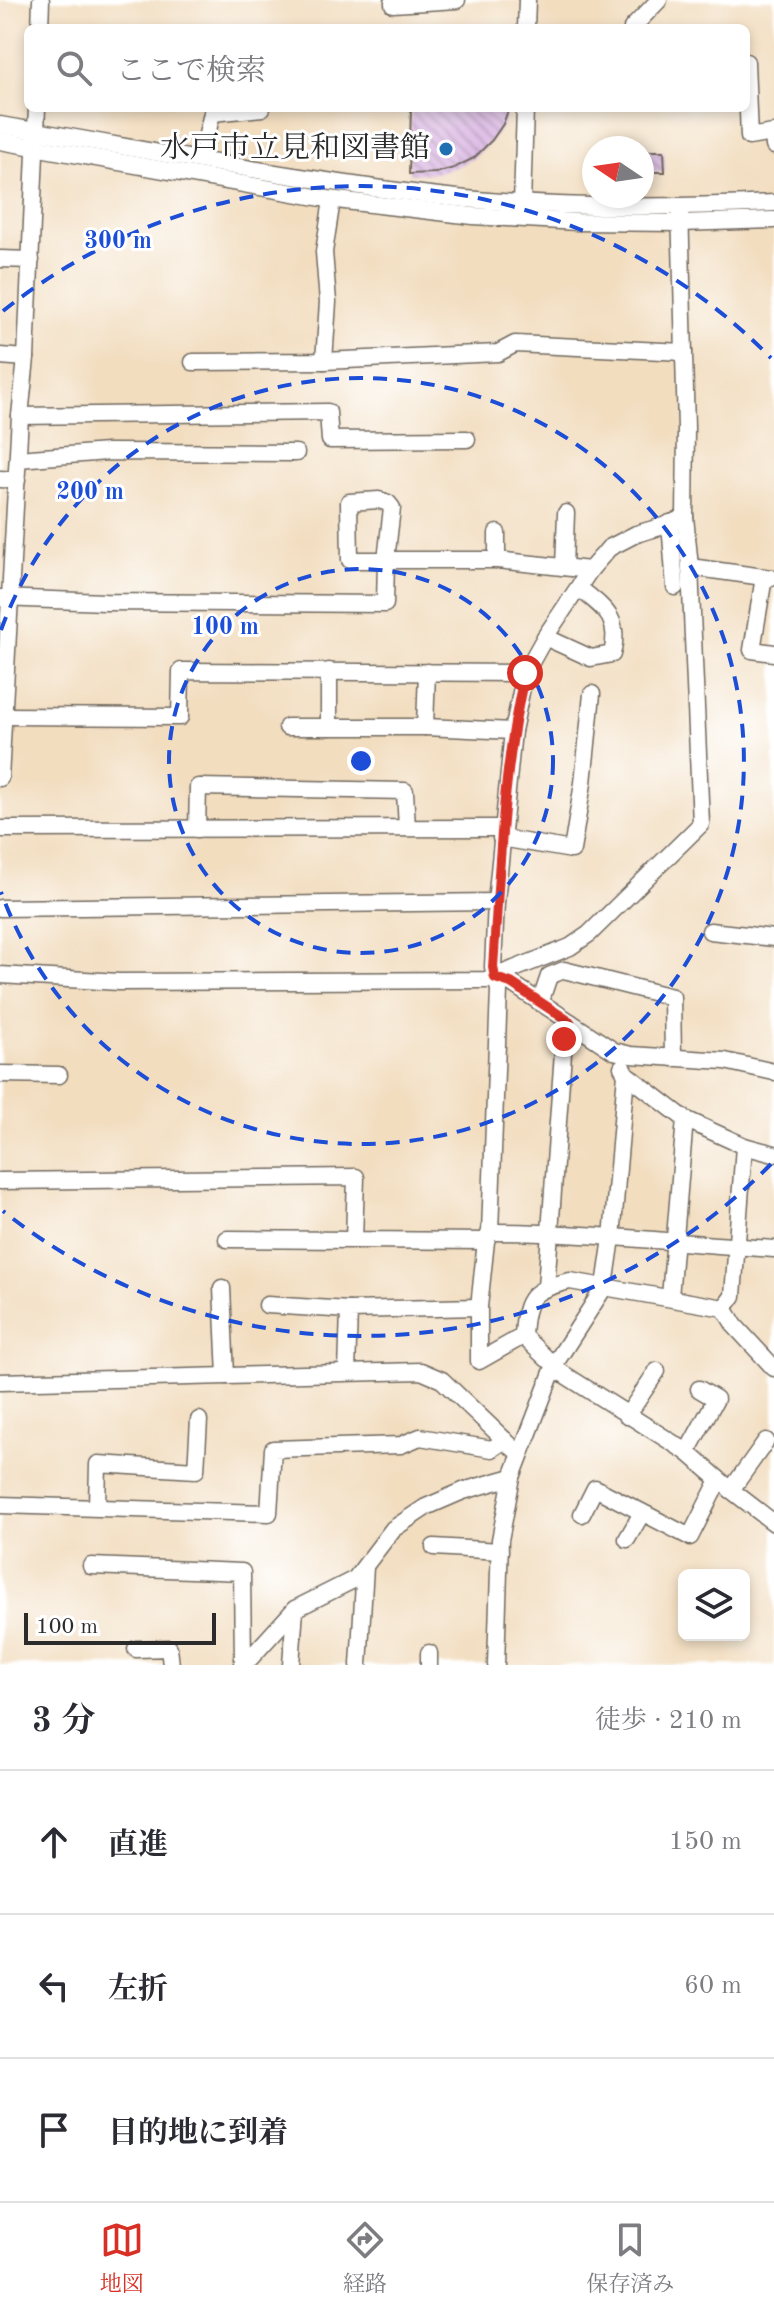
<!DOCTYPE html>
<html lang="ja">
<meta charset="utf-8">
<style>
body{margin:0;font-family:"Old Standard TT","Noto Serif JP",serif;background:#f2f2f3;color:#2b2b33}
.controls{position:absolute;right:24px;bottom:24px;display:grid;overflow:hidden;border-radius:12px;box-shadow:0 4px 12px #0003}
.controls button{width:72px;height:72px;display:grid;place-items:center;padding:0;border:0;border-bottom:2px solid #e1e1e2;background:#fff;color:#2b2b33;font:40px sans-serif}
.compass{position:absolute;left:582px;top:136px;width:72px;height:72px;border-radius:50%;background:#fff;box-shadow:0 4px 12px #0003;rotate:283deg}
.scale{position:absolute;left:24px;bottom:20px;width:192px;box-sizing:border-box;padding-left:8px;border:4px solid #2b2b2b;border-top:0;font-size:22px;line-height:28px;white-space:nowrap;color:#2b2b2b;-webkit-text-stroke:6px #fff;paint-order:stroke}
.stop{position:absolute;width:24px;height:24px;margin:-18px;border:6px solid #d93025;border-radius:50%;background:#fff}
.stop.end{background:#d93025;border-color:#fff;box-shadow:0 2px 8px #0008}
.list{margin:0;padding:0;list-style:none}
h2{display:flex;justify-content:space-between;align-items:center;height:104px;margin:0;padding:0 32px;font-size:34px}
h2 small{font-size:26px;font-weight:400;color:#7c7c81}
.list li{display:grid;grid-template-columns:52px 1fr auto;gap:24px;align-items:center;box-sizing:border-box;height:144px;padding:0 32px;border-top:2px solid #e1e1e2}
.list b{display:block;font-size:30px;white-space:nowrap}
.list em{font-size:26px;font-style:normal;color:#7c7c81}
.icon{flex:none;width:44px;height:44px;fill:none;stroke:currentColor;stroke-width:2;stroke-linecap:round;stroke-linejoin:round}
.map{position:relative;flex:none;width:774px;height:1665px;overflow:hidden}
.search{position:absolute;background:#fff;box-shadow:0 4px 12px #0003;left:24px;right:24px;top:24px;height:88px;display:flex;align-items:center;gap:20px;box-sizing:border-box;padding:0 28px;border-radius:12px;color:#7c7c81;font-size:30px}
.sheet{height:536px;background:#fff}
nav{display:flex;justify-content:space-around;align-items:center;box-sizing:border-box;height:112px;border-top:2px solid #e1e1e2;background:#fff;font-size:22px;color:#7c7c81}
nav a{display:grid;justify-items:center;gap:4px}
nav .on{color:#d93025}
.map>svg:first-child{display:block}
</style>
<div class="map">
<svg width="774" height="1665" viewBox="0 0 774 1665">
<defs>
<pattern id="building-back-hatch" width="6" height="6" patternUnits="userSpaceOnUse" patternTransform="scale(2)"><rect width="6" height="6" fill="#d7afe0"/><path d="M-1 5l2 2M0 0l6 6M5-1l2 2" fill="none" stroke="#af8fb6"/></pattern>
</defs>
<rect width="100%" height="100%" fill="#fff"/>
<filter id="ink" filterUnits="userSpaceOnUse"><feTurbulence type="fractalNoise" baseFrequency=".0125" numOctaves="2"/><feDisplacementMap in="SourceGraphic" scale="16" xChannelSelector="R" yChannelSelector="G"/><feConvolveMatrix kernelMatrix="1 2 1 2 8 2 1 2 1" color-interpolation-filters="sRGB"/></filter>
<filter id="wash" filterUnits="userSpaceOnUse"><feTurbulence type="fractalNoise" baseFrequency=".006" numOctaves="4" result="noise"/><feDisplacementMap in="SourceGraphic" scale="32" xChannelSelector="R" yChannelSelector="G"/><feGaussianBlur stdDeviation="1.8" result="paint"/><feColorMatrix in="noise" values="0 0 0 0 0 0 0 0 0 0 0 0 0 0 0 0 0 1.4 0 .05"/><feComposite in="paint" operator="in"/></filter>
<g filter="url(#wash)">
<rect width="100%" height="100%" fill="#f2ddbf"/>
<g id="blocks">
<g fill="url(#building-back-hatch)">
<path d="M 411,108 L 509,108 L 503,124 L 492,140 L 474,158 L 454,168 L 435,173 L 409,174 Z"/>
<path d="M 642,151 L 664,151 L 665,172 L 642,172 Z"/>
</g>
</g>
</g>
<g filter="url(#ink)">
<use href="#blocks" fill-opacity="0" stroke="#71695f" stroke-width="2"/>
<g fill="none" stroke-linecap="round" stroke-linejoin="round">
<defs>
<g id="minor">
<path d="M 393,0 L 393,4 L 457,0"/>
<path d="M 40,28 L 41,0"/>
<path d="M 526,28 L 527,0"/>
<path d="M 632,28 L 659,0"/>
<path d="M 746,62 L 749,137 L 773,133 L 774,146"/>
<path d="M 0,125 C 155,151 309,183 466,199 C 568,209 671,208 774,203"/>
<path d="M 0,141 L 328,199 L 473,216 L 578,222 L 680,223 L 774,220"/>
<path d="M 201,160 L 212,113 L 262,108"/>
<path d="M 522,204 L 525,108"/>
<path d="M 0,259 L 31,260"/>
<path d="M 0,356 L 26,358"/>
<path d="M 324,361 L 498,353 L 515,344 L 684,352"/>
<path d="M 193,362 L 324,361 L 328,302 L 324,252 L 332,200"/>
<path d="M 20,416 L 328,412 L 330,440 L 467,439"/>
<path d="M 18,459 L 107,452 L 296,453"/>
<path d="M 0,479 L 17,480"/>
<path d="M 379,500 L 388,503 L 392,508 L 386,560 L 350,560 L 349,502 Z"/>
<path d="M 670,523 L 675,587"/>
<path d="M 497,533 L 497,560"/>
<path d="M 564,567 L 566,513"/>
<path d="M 690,567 L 771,578"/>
<path d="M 764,577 L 752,650 L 774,653"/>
<path d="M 0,598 L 105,602 L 385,604 L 386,560 L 497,560 L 590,570"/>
<path d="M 545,637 L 591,658 L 612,654 C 621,618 605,609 579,588"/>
<path d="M 329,671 L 329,727 L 425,727 L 513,731"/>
<path d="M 0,716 L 180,717 L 181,671 L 525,673"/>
<path d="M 287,727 L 329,727"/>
<path d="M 425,727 L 427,672"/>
<path d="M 0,778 L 20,416 L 26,358 L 37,108"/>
<path d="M 0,829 L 502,828"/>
<path d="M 197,829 L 198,787 L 405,791 L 407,828"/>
<path d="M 501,838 L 572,850 L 583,783 L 592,694"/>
<path d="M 0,908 L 496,902"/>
<path d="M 710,931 L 774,938"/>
<path d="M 0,975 L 119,982 L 486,980 L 570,947 L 589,934 L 701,824 L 690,567 L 685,517 L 686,428 L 680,207"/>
<path d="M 495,978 L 511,983 L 614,1051 L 631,1055 L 725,1061 L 774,1072"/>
<path d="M 540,1003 L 549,976 L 564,970 L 672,997 L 673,1058"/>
<path d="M 622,1067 L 626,1074 L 685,1119 L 744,1146 L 774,1154"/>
<path d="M 0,1074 L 59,1075"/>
<path d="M 0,1181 L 356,1177 L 354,1240 L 486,1241"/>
<path d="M 490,1232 C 584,1232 679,1243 774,1249"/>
<path d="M 227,1239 L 354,1240"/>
<path d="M 546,1287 L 564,1039 L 570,1022"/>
<path d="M 222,1288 L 226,1376"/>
<path d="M 670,1297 L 685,1119"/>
<path d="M 267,1305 L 349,1310"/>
<path d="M 724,1308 L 733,1296 L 744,1146"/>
<path d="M 523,1336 L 479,1361 L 479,1307 L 486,1241 L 490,1232 L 499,990 L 493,967 L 496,902 L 513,731 L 525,673 L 545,637 L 590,570 L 609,548 L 636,534 L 667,525 L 685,517"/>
<path d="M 556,1362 L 547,1359 L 523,1336 C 525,1296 532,1290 570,1281 L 724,1308 L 735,1326 L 774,1368"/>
<path d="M 554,1368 L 687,1452 L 731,1490 L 774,1523"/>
<path d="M 347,1372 L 349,1310 L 479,1307"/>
<path d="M 0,1382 L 421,1371 L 442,1380 L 513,1448"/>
<path d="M 627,1416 L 657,1371"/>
<path d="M 687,1452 L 716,1399 L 699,1389"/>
<path d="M 731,1490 L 766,1441"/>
<path d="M 0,1505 L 269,1513 L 273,1449 L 401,1445 L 420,1437 L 492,1449 L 505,1440"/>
<path d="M 97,1506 L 98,1464 L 196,1470 L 199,1420"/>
<path d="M 582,1514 L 595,1488 L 690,1537 L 719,1480"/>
<path d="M 627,1539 L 642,1513"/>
<path d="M 434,1547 L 500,1551"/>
<path d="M 91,1566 L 242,1572 L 243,1665"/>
<path d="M 136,1649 L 169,1648 L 171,1665"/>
<path d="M 244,1665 L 295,1609 L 355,1579 L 393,1529 L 426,1507 L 463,1491 L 512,1477"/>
<path d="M 291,1665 L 295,1609"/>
<path d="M 359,1665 L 365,1567"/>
<path d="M 429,1665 L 429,1653"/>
<path d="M 496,1665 L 500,1540 L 512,1477 L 556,1362 L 605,1286 L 612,1238 L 626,1074"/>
</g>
</defs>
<use href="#minor" stroke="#71695f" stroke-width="19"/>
<use href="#minor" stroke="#fff" stroke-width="16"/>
</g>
</g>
<g fill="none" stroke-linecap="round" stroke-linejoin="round" filter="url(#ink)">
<path stroke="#d93025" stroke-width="10" d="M 525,673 C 502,770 500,869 493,967 L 495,978 L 511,983 L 570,1022 L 564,1039"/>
</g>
<g fill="none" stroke="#1d4ed8" stroke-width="4" stroke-dasharray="14 10">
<circle cx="361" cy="761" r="192"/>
<path d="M1 630A383 383 0 1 1 1 892"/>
<path d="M771 1164A575 575 0 0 1 3 1211M3 311A575 575 0 0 1 771 358"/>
</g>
<circle fill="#1f6fb2" stroke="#fff" stroke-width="3" cx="446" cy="149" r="8"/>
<g text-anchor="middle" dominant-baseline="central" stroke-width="6" stroke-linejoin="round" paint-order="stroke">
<g font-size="30" fill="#2b2b2b" stroke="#fff" text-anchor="end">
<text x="430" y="149">水戸市立見和図書館</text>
</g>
</g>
<circle cx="361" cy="761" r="12" fill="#1d4ed8" stroke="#fff" stroke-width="4"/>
<g font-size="24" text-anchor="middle" font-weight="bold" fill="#1d4ed8" stroke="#fff" stroke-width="6" stroke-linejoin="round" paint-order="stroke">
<text x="118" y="248">300 m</text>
<text x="90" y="499">200 m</text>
<text x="225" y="634">100 m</text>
</g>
</svg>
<div class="controls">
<button><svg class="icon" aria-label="layers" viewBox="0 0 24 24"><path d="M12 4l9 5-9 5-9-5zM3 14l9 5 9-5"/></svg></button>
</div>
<svg class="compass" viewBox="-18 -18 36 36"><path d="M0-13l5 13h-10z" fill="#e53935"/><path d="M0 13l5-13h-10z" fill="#7c7c81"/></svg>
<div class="scale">100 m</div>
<div class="stop" style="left:525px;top:673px"></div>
<div class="stop end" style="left:564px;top:1039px"></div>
<div class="search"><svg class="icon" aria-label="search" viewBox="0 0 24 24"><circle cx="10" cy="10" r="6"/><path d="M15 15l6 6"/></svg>ここで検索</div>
</div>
<section class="sheet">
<h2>3 分<small>徒歩 · 210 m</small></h2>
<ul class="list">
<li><svg class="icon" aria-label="ahead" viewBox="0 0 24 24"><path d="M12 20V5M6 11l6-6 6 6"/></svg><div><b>直進</b></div><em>150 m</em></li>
<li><svg class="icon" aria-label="left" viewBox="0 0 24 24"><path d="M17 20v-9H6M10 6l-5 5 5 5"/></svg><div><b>左折</b></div><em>60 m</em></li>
<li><svg class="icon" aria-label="arrive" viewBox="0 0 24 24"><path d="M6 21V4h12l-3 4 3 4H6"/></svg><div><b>目的地に到着</b></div></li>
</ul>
</section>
<nav>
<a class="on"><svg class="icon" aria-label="map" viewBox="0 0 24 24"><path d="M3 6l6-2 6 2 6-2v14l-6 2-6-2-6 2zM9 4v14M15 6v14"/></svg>地図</a>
<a><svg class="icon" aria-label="directions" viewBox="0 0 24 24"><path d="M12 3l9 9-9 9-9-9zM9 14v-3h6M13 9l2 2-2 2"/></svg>経路</a>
<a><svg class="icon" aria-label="saved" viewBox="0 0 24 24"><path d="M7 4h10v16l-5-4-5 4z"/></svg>保存済み</a>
</nav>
